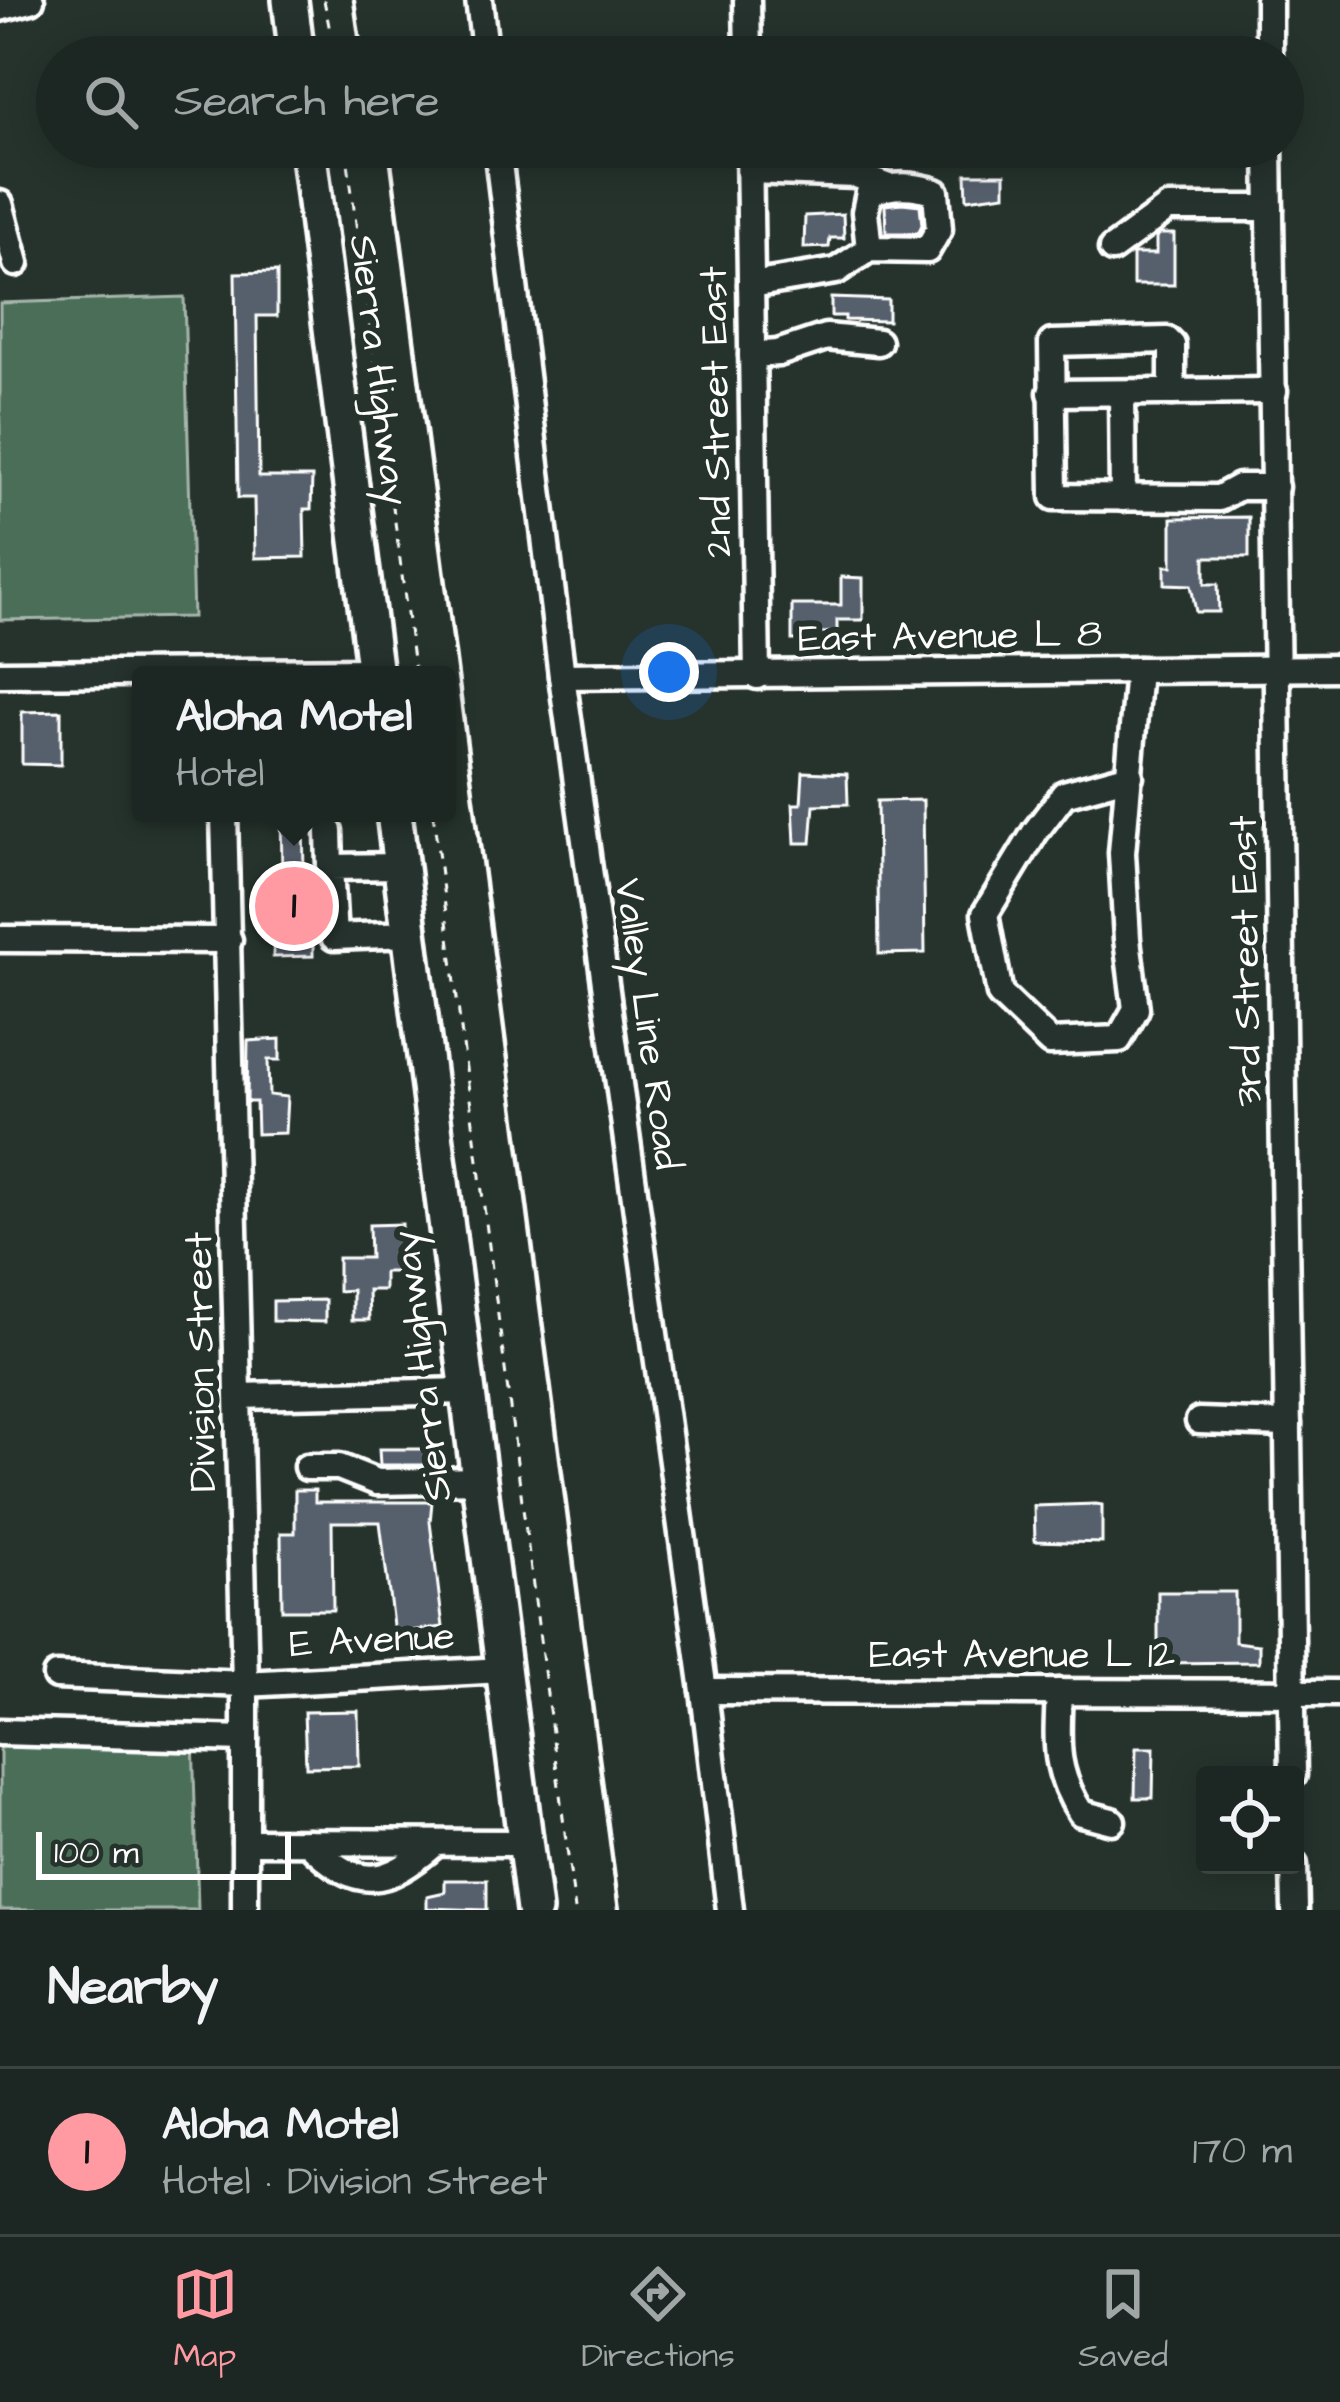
<!DOCTYPE html>
<meta charset="utf-8">
<style>
body{margin:0;font-family:"Architects Daughter",sans-serif;background:#29322f;color:#f1f3f6}
.controls{position:absolute;right:36px;bottom:36px;display:grid;overflow:hidden;border-radius:12px;box-shadow:0 6px 30px #0003}
.controls button{width:108px;height:108px;display:grid;place-items:center;padding:0;border:0;border-bottom:3px solid #3a4340;background:#1c2622;color:#f1f3f6;font:60px sans-serif}
.scale{position:absolute;left:36px;bottom:30px;width:255px;box-sizing:border-box;padding-left:12px;border:6px solid #fff;border-top:0;font-size:33px;line-height:42px;white-space:nowrap;color:#fff;-webkit-text-stroke:9px #26332d;paint-order:stroke}
.you{position:absolute;left:669px;top:672px;width:42px;height:42px;margin:-30px;border:9px solid #fff;border-radius:50%;background:#1a73e8;box-shadow:0 0 0 18px #1a73e833}
.badge{display:grid;place-items:center;width:78px;height:78px;border-radius:50%;background:#ff9aa2;color:#111;font-size:39px;font-weight:700}
.pin{position:absolute;translate:-50% -50%;border:6px solid #fff;box-shadow:0 3px 12px #0006}
.popup{position:absolute;left:132px;top:666px;width:324px;height:156px;box-sizing:border-box;display:grid;place-content:center;border-radius:12px;background:#1c2622;filter:drop-shadow(0 3px 9px #0005);font-size:39px;white-space:nowrap;color:#a0a5a5}
.popup b{font-size:45px;color:#f1f3f6}
.popup::after{content:'';position:absolute;left:50%;top:100%;margin-left:-24px;border:24px solid transparent;border-top-color:#1c2622}
.list{margin:0;padding:0;list-style:none}
h2{display:flex;justify-content:space-between;align-items:center;height:156px;margin:0;padding:0 48px;font-size:51px}
h2 small{font-size:39px;font-weight:400;color:#a0a5a5}
.list li{display:grid;grid-template-columns:78px 1fr auto;gap:36px;align-items:center;box-sizing:border-box;height:168px;padding:0 48px;border-top:3px solid #3a4340}
.list b{display:block;font-size:45px;white-space:nowrap}
.list p{margin:0;font-size:39px;white-space:nowrap;color:#a0a5a5}
.list em{font-size:39px;font-style:normal;color:#a0a5a5}
.icon{flex:none;width:66px;height:66px;fill:none;stroke:currentColor;stroke-width:2;stroke-linecap:round;stroke-linejoin:round}
.map{position:relative;flex:none;width:1340px;height:1910px;overflow:hidden}
.search{position:absolute;background:#1c2622;box-shadow:0 6px 30px #0003;left:36px;right:36px;top:36px;height:132px;display:flex;align-items:center;gap:30px;box-sizing:border-box;padding:0 42px;border-radius:66px;color:#a0a5a5;font-size:45px}
.sheet{height:324px;background:#1c2622}
nav{display:flex;justify-content:space-around;align-items:center;box-sizing:border-box;height:168px;border-top:3px solid #3a4340;background:#1c2622;font-size:33px;color:#a0a5a5}
nav a{display:grid;justify-items:center;gap:6px}
nav .on{color:#ff9aa2}
.map>svg:first-child{display:block}
</style>
<div class="map">
<svg width="1340" height="1910" viewBox="0 0 1340 1910">
<rect width="100%" height="100%" fill="#26332d"/>
<filter id="ink" filterUnits="userSpaceOnUse"><feTurbulence type="fractalNoise" baseFrequency=".00833" numOctaves="2"/><feDisplacementMap in="SourceGraphic" scale="24" xChannelSelector="R" yChannelSelector="G"/><feConvolveMatrix kernelMatrix="1 2 1 2 8 2 1 2 1" color-interpolation-filters="sRGB"/></filter>
<g filter="url(#ink)">
<g fill="#4c6e59" stroke="#a6b6ac" stroke-width="3">
<path d="M 184,297 L 193,617 L 0,620 L 0,303 Z"/>
<path d="M 193,1736 L 198,1910 L 0,1910 L 0,1744 Z"/>
</g>
<g fill="#565f6c" stroke="#fff" stroke-width="3">
<path d="M 966,174 L 1005,174 L 1005,194 L 967,199 Z"/>
<path d="M 902,203 L 920,205 L 922,225 L 918,233 L 886,233 L 885,205 Z"/>
<path d="M 843,214 L 844,238 L 830,238 L 829,247 L 804,248 L 805,216 Z"/>
<path d="M 1160,234 L 1174,234 L 1174,285 L 1133,285 L 1133,254 L 1156,254 L 1156,237 Z"/>
<path d="M 277,272 L 277,316 L 257,316 L 259,477 L 312,477 L 311,509 L 304,509 L 305,557 L 255,558 L 254,498 L 238,498 L 235,273 Z"/>
<path d="M 831,298 L 888,300 L 888,321 L 845,320 L 845,316 L 831,316 Z"/>
<path d="M 1249,517 L 1249,557 L 1205,557 L 1205,584 L 1218,584 L 1219,612 L 1196,612 L 1191,585 L 1165,584 L 1165,566 L 1172,566 L 1172,518 Z"/>
<path d="M 841,577 L 863,578 L 863,620 L 837,620 L 837,632 L 810,634 L 810,640 L 792,640 L 792,605 L 841,605 Z"/>
<path d="M 61,711 L 61,765 L 22,764 L 22,712 Z"/>
<path d="M 803,772 L 847,774 L 848,804 L 814,805 L 811,843 L 795,843 L 793,804 L 801,804 Z"/>
<path d="M 923,800 L 925,953 L 879,954 L 877,801 Z"/>
<path d="M 281,813 L 303,813 L 305,937 L 313,937 L 313,956 L 273,957 L 274,930 L 283,930 Z"/>
<path d="M 280,1039 L 280,1060 L 268,1060 L 269,1095 L 287,1097 L 285,1133 L 257,1134 L 256,1102 L 247,1102 L 248,1041 Z"/>
<path d="M 402,1224 L 402,1272 L 384,1272 L 384,1290 L 368,1290 L 369,1320 L 352,1320 L 352,1290 L 338,1291 L 338,1258 L 370,1258 L 369,1225 Z"/>
<path d="M 325,1300 L 325,1322 L 273,1321 L 273,1301 Z"/>
<path d="M 379,1449 L 425,1449 L 425,1465 L 380,1465 Z"/>
<path d="M 295,1490 L 315,1490 L 315,1502 L 432,1502 L 430,1522 L 443,1627 L 394,1633 L 380,1522 L 332,1522 L 333,1610 L 282,1610 L 281,1533 L 295,1533 Z"/>
<path d="M 1096,1504 L 1102,1505 L 1102,1543 L 1035,1541 L 1034,1506 Z"/>
<path d="M 1158,1592 L 1235,1592 L 1235,1642 L 1259,1645 L 1259,1662 L 1158,1663 Z"/>
<path d="M 358,1711 L 359,1766 L 306,1767 L 304,1712 Z"/>
<path d="M 1136,1748 L 1154,1748 L 1153,1798 L 1135,1798 Z"/>
<path d="M 445,1880 L 487,1880 L 487,1910 L 427,1908 L 427,1896 L 445,1892 Z"/>
</g>
<g fill="none" stroke-linecap="round" stroke-linejoin="round">
<defs>
<g id="minor">
<path d="M 479,0 L 486,57"/>
<path d="M 747,0 L 748,57"/>
<path d="M 1269,0 L 1269,57"/>
<path d="M 0,8 L 31,0"/>
<path d="M 497,147 L 562,676 L 704,1691 L 730,1910"/>
<path d="M 749,147 L 757,676"/>
<path d="M 1269,147 L 1293,1775"/>
<path d="M 750,171 L 856,175 L 886,186"/>
<path d="M 0,204 L 16,263"/>
<path d="M 1112,249 L 1168,208 L 1270,208"/>
<path d="M 751,285 L 836,271 L 869,249 L 927,250 L 939,229 L 936,192 C 913,184 891,184 869,193 L 865,212 L 869,249"/>
<path d="M 752,355 L 778,353 L 826,337 L 878,342"/>
<path d="M 1172,392 L 1172,345 L 1167,340 L 1052,343 L 1054,497 L 1219,498 L 1239,487 L 1275,487"/>
<path d="M 1051,393 L 1274,391"/>
<path d="M 1122,393 L 1123,498"/>
<path d="M 0,674 L 374,671"/>
<path d="M 562,676 L 1340,668"/>
<path d="M 1130,776 L 1064,794 L 1035,832 L 985,914 L 1000,994 L 1050,1042 L 1119,1039 L 1136,1009 L 1127,939 L 1122,853 L 1138,670"/>
<path d="M 224,813 L 245,1684 L 245,1910"/>
<path d="M 329,831 L 330,867"/>
<path d="M 401,866 L 330,867 L 334,937 L 410,934"/>
<path d="M 0,939 L 229,940"/>
<path d="M 239,1396 L 469,1391"/>
<path d="M 1199,1421 L 1288,1424"/>
<path d="M 307,1467 L 339,1467 L 377,1482 L 480,1480"/>
<path d="M 56,1676 L 245,1684 L 503,1670"/>
<path d="M 704,1691 L 1340,1693"/>
<path d="M 1059,1692 C 1057,1741 1053,1769 1081,1813 L 1112,1821"/>
<path d="M 0,1732 L 245,1739"/>
<path d="M 245,1842 L 525,1843"/>
<path d="M 308,1842 C 358,1892 385,1887 436,1843"/>
<path d="M 1294,1865 L 1295,1910"/>
</g>
<g id="major">
<path d="M 290,0 L 297,57"/>
<path d="M 308,147 L 375,675"/>
<path d="M 394,813 L 534,1910"/>
</g>
</defs>
<use href="#minor" stroke="#fff" stroke-width="33"/>
<use href="#major" stroke="#fff" stroke-width="42"/>
<g stroke="#fff" stroke-width="3" stroke-dasharray="9 9" stroke-linecap="butt">
<path d="M 324,0 L 335,57"/>
<path d="M 346,147 L 415,675"/>
<path d="M 433,813 L 575,1910"/>
</g>
<use href="#minor" stroke="#26332d" stroke-width="24"/>
<use href="#major" stroke="#26332d" stroke-width="33"/>
<g stroke="#fff" stroke-width="4.5">
<path d="M 354,0 L 362,57"/>
<path d="M 389,147 L 619,1910"/>
</g>
</g>
</g>
<g text-anchor="middle" dominant-baseline="central" stroke-width="12" stroke-linejoin="round" paint-order="stroke">
<g font-size="39" fill="#fff" stroke="#26332d">
<text transform="translate(378 370) rotate(83)">Sierra Highway</text>
<text transform="translate(717 412) rotate(-91)">2nd Street East</text>
<text transform="translate(950 637) rotate(-1)">East Avenue L 8</text>
<text transform="translate(1247 961) rotate(-91)">3rd Street East</text>
<text transform="translate(647 1024) rotate(82)">Valley Line Road</text>
<text transform="translate(202 1362) rotate(-91)">Division Street</text>
<text transform="translate(423 1366) rotate(-97)">Sierra Highway</text>
<text transform="translate(372 1641) rotate(-3)">E Avenue</text>
<text x="1022" y="1656">East Avenue L 12</text>
</g>
</g>
</svg>
<div class="controls">
<button><svg class="icon" aria-label="locate" viewBox="0 0 24 24"><circle cx="12" cy="12" r="6"/><path d="M12 2v4M12 18v4M2 12h4M18 12h4"/></svg></button>
</div>
<div class="scale">100 m</div>
<div class="you"></div>
<div class="pin badge" style="left:294px;top:906px">1</div>
<div class="popup"><b>Aloha Motel</b>Hotel</div>
<div class="search"><svg class="icon" aria-label="search" viewBox="0 0 24 24"><circle cx="10" cy="10" r="6"/><path d="M15 15l6 6"/></svg>Search here</div>
</div>
<section class="sheet">
<h2>Nearby<small></small></h2>
<ul class="list">
<li><span class="badge">1</span><div><b>Aloha Motel</b><p>Hotel · Division Street</p></div><em>170 m</em></li>
</ul>
</section>
<nav>
<a class="on"><svg class="icon" aria-label="map" viewBox="0 0 24 24"><path d="M3 6l6-2 6 2 6-2v14l-6 2-6-2-6 2zM9 4v14M15 6v14"/></svg>Map</a>
<a><svg class="icon" aria-label="directions" viewBox="0 0 24 24"><path d="M12 3l9 9-9 9-9-9zM9 14v-3h6M13 9l2 2-2 2"/></svg>Directions</a>
<a><svg class="icon" aria-label="saved" viewBox="0 0 24 24"><path d="M7 4h10v16l-5-4-5 4z"/></svg>Saved</a>
</nav>
